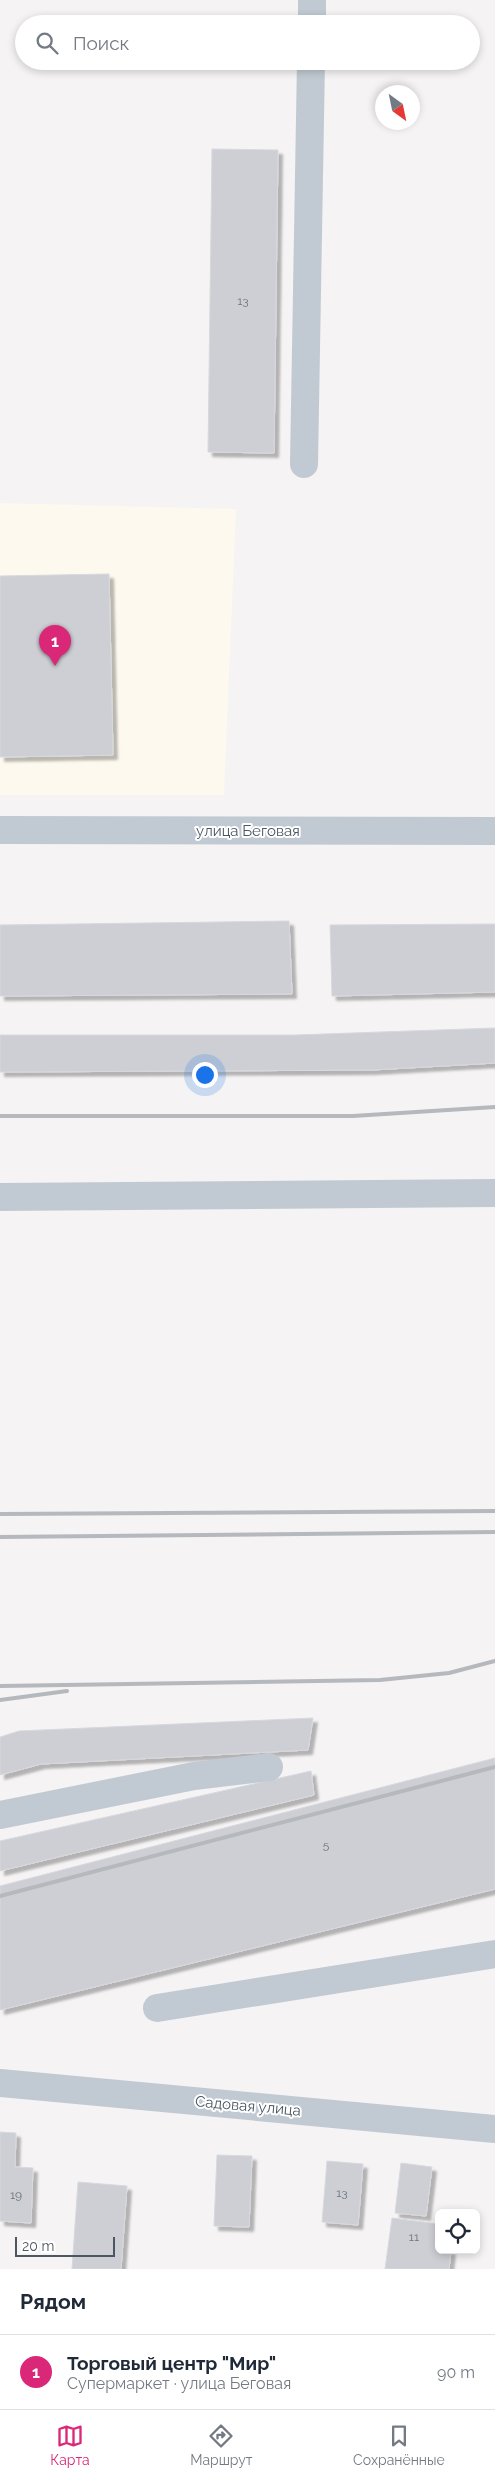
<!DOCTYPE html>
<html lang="ru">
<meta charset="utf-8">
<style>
body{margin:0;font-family:Raleway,sans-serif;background:#f2f2f3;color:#1f2937}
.controls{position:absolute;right:15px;bottom:15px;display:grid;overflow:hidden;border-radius:8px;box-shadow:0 2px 8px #0003}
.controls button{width:45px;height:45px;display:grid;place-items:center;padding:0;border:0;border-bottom:1px solid #e0e1e3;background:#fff;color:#1f2937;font:25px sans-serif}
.compass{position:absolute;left:375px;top:85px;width:45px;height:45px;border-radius:50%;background:#fff;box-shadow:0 2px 8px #0003;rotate:147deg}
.scale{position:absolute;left:15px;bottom:12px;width:100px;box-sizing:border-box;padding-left:5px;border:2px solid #4a5661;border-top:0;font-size:14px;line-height:18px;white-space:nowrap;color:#4a5661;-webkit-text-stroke:4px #fff;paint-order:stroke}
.you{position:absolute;left:204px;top:1074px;width:18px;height:18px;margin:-12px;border:4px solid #fff;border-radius:50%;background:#1a73e8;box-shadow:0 0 0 8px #1a73e833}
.badge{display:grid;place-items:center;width:32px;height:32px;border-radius:50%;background:#db2777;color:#fff;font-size:16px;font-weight:700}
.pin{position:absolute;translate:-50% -41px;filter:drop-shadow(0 1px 2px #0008)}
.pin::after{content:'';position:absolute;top:26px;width:18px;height:15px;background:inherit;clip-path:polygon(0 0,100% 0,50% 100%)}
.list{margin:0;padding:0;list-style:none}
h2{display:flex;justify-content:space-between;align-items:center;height:65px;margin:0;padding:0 20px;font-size:21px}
h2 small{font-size:16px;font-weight:400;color:#747a83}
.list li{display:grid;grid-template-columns:32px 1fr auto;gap:15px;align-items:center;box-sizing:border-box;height:75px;padding:0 20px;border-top:1px solid #e0e1e3}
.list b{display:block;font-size:19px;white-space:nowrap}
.list p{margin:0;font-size:16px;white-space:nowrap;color:#747a83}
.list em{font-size:16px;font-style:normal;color:#747a83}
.icon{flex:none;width:28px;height:28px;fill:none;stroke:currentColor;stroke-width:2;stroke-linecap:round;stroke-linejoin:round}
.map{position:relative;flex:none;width:495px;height:2269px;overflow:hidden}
.search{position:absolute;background:#fff;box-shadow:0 2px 8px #0003;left:15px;right:15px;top:15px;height:55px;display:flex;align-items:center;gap:12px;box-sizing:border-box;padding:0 18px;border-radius:28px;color:#747a83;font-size:19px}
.sheet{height:140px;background:#fff}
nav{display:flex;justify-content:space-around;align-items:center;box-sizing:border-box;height:70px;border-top:1px solid #e0e1e3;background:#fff;font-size:14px;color:#747a83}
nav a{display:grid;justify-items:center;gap:2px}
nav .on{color:#db2777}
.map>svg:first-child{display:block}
</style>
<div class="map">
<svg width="495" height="2269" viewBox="0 0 495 2269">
<defs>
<filter id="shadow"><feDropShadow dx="4.5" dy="4.5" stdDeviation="1" flood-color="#0004"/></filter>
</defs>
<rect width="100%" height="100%" fill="#f5f3f3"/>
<path fill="#fdf9ef" d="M 0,503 L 236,509 L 224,795 L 0,795 Z"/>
<g fill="#cdcfd5" stroke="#d7d9de" filter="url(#shadow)">
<path d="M 212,149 L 278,150 L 274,453 L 208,452 Z"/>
<path d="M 109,574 L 113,755 L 0,757 L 0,576 Z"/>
<path d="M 289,921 L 292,994 L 0,996 L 0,925 Z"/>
<path d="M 495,924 L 495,992 L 332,996 L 330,925 Z"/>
<path d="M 495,1028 L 495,1063 L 372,1070 L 0,1072 L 0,1035 L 295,1035 Z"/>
<path d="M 313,1718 L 308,1750 L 41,1764 L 0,1775 L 0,1737 L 19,1731 Z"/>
<path d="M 495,1758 L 495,1889 L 0,2010 L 0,1886 Z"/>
<path d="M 311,1771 L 314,1795 L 0,1871 L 0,1841 Z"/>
<path d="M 0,2132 L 16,2133 L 15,2167 L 33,2168 L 31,2223 L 0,2221 Z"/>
<path d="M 217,2155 L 252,2156 L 249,2227 L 214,2226 Z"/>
<path d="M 327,2161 L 363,2164 L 358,2225 L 322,2222 Z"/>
<path d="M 401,2163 L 432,2167 L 426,2216 L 395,2213 Z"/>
<path d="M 78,2182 L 127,2186 L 121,2269 L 72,2269 Z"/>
<path d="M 392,2218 L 439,2224 L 439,2250 L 451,2250 L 449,2269 L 385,2269 Z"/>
</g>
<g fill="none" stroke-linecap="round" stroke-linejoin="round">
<g stroke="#c1cad2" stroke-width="28">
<path d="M 312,24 L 312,0"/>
<path d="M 304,464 L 311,61"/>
<path d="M 0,830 L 495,831"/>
<path d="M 0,1197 L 495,1193"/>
<path d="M 0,1815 L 194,1776 L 269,1767"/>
<path d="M 157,2008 L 495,1954"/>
<path d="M 0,2083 L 495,2129"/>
</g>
<g stroke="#b5b8bd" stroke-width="4">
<path d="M 0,1116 L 353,1116 L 495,1107"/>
<path d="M 0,1514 L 495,1511"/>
<path d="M 0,1537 L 495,1532"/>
<path d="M 0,1686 L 380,1680 L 449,1673 L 495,1661"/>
<path d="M 0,1700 L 67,1691"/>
<path d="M 0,1896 L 495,1767"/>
</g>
</g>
<g text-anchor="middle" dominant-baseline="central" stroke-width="4" stroke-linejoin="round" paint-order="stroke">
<g font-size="12" fill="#6b747e">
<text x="243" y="301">13</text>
<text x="326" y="1845">5</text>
<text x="342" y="2193">13</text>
<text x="16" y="2195">19</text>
<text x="414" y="2237">11</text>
</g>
<g font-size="15" fill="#4a5661" stroke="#fff">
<text x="248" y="831">улица Беговая</text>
<text transform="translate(248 2106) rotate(5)">Садовая улица</text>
</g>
</g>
</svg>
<div class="controls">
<button><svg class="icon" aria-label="locate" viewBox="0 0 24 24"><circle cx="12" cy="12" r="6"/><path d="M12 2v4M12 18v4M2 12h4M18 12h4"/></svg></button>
</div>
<svg class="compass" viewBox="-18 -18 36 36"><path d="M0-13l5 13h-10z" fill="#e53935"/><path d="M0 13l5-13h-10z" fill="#747a83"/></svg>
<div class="scale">20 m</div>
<div class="you"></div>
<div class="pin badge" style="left:55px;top:666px">1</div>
<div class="search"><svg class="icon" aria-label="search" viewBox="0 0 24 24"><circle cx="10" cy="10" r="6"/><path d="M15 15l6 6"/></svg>Поиск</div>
</div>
<section class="sheet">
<h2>Рядом<small></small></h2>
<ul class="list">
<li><span class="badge">1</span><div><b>Торговый центр &quot;Мир&quot;</b><p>Супермаркет · улица Беговая</p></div><em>90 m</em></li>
</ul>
</section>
<nav>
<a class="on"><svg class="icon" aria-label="map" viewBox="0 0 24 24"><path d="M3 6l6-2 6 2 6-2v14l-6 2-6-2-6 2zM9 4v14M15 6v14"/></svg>Карта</a>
<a><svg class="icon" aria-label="directions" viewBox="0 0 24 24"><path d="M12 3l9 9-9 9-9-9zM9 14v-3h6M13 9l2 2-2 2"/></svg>Маршрут</a>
<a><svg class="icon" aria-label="saved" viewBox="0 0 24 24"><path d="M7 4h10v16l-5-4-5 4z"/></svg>Сохранённые</a>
</nav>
